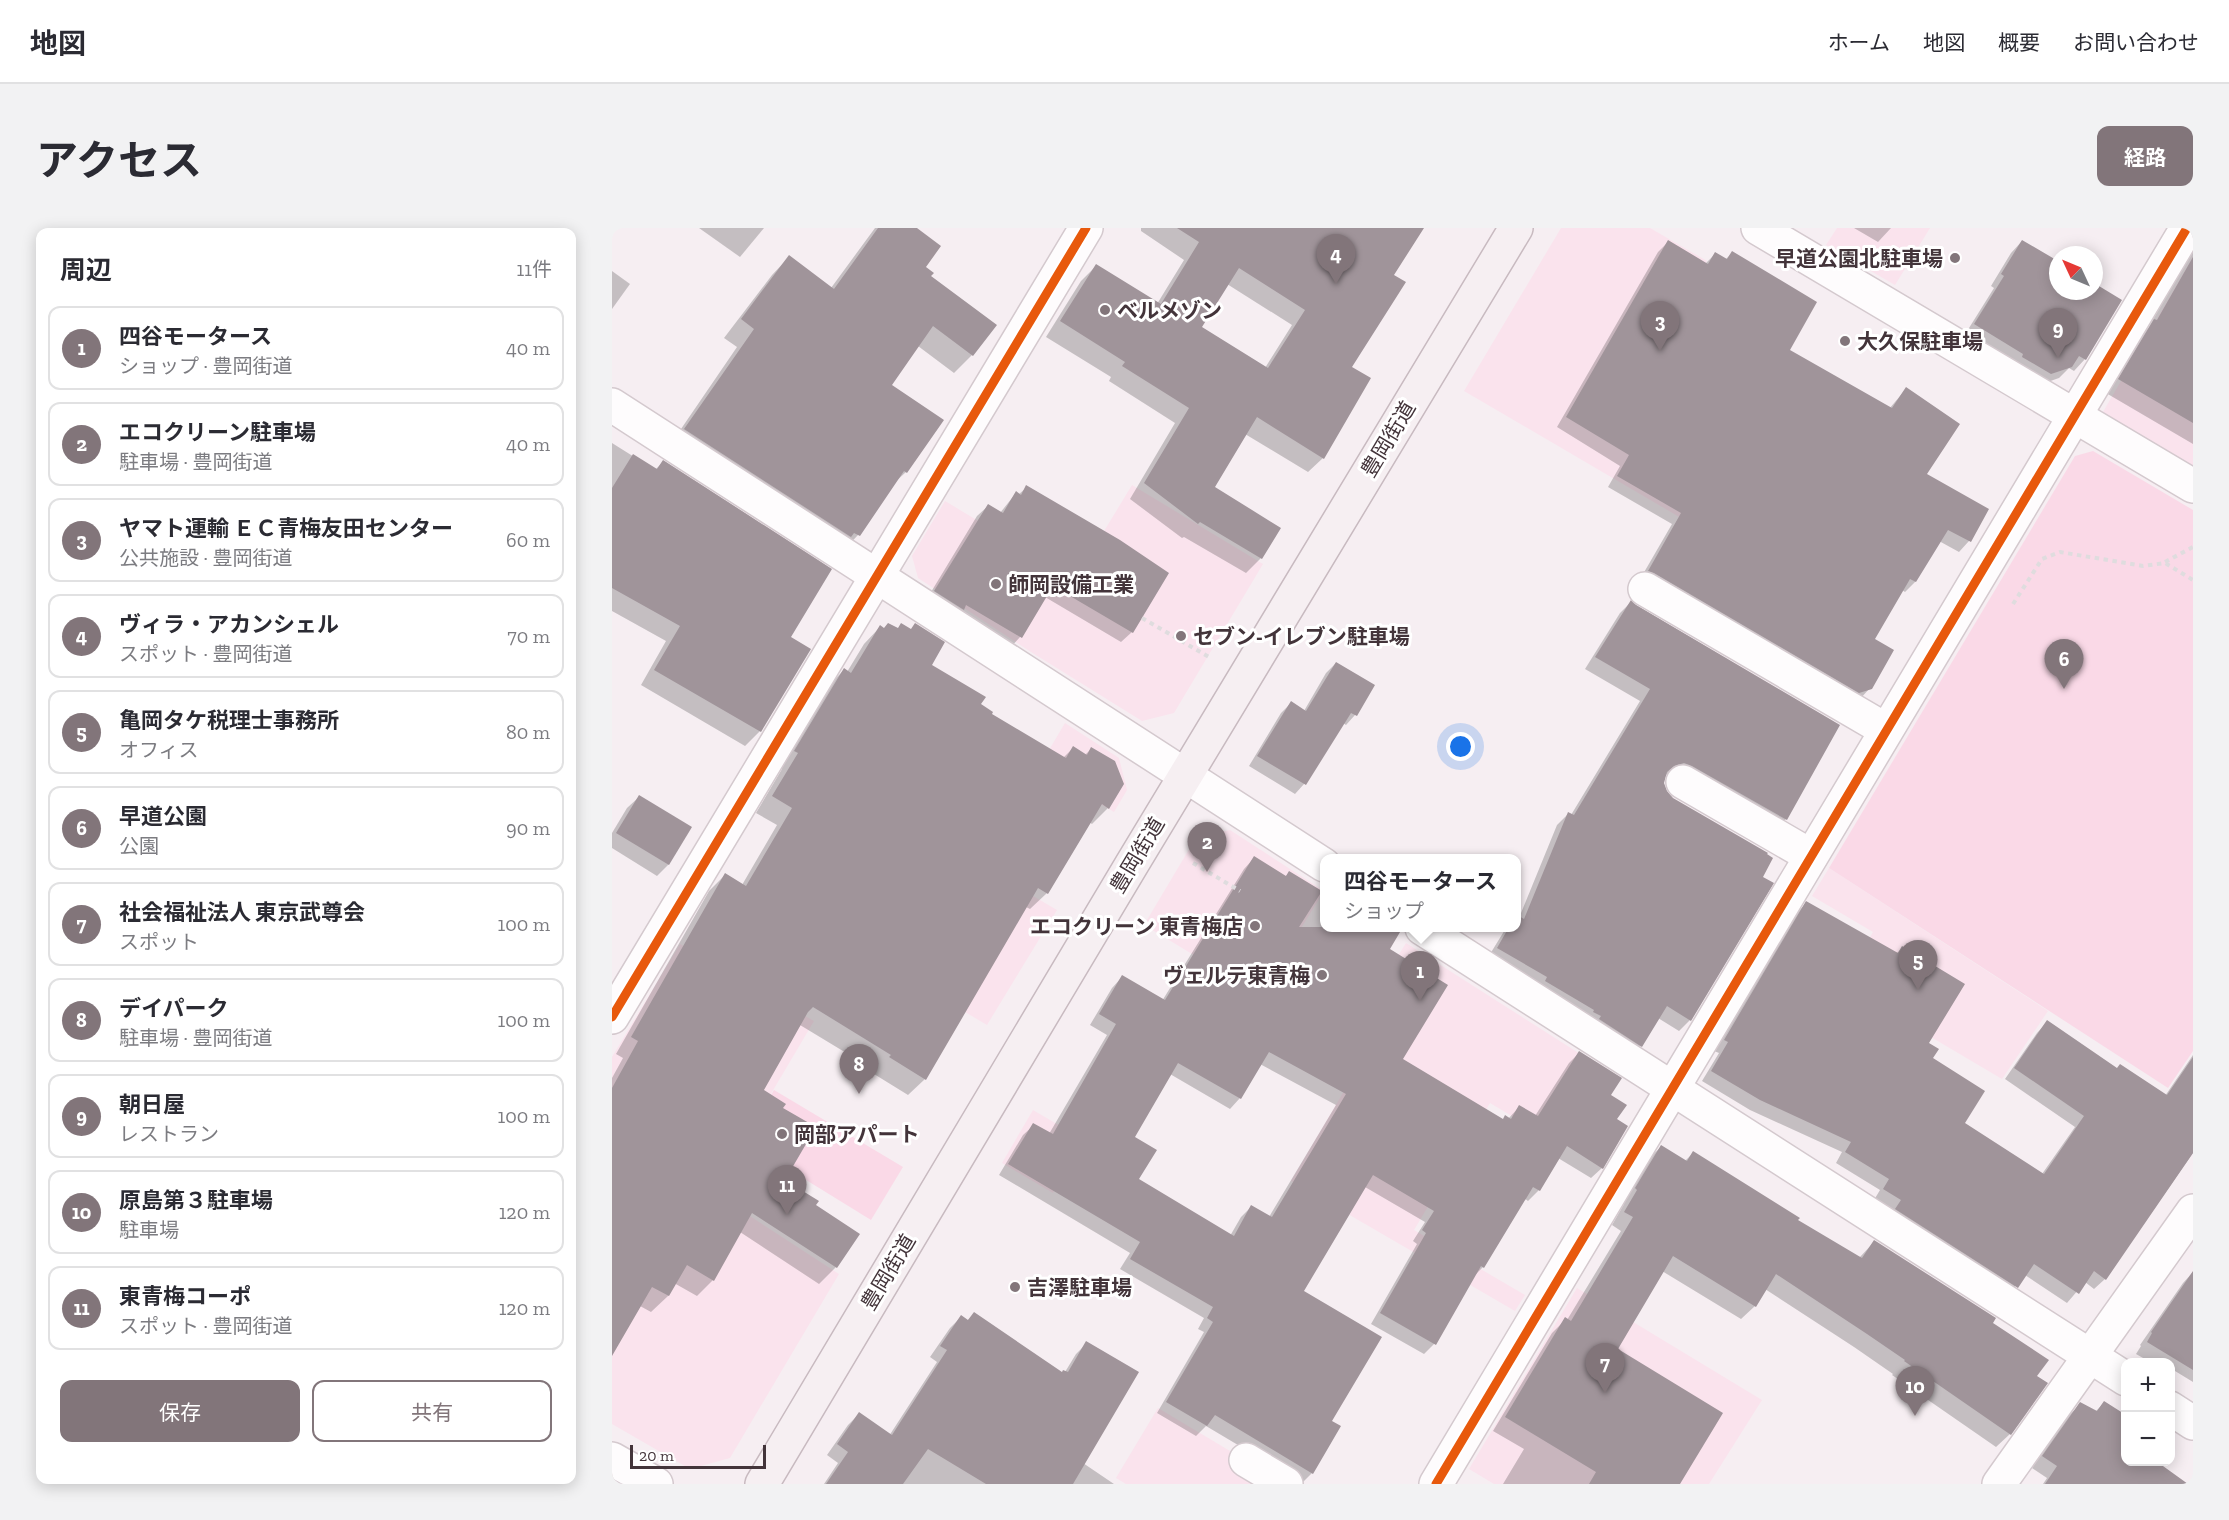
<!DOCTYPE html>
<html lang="ja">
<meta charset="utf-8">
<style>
body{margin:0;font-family:"Zilla Slab","Noto Sans JP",serif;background:#f2f2f3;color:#2b2b33}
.controls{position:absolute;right:18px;bottom:18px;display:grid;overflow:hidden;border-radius:12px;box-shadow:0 3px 15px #0003}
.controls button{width:54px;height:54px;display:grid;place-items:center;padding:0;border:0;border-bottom:2px solid #e1e1e2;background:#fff;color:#2b2b33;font:30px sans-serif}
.compass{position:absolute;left:1437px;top:18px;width:54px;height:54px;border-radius:50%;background:#fff;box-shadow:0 3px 15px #0003;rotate:314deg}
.scale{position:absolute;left:18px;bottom:15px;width:136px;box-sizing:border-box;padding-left:6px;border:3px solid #43343a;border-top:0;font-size:16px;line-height:21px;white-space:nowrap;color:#43343a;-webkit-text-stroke:4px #fff;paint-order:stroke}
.you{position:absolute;left:849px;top:519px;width:21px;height:21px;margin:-15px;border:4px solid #fff;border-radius:50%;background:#1a73e8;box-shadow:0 0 0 9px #1a73e833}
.badge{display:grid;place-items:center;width:39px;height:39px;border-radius:50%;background:#82757a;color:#fff;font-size:20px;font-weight:700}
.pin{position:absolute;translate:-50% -50px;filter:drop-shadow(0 2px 3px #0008)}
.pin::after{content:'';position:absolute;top:32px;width:21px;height:18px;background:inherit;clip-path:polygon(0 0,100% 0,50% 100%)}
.popup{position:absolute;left:708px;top:626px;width:201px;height:78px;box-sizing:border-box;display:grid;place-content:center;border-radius:12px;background:#fff;filter:drop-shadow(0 2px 4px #0005);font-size:20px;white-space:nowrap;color:#7c7c81}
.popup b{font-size:22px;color:#2b2b33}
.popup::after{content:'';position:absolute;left:50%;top:100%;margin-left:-12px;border:12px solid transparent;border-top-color:#fff}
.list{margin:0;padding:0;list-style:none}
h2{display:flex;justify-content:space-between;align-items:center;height:78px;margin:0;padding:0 24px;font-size:26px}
h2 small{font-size:20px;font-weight:400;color:#7c7c81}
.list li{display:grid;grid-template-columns:39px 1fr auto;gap:18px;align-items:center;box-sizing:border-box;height:84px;margin:0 12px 12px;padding:0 12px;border:2px solid #e1e1e2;border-radius:12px}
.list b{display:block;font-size:22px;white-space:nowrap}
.list p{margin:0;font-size:20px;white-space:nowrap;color:#7c7c81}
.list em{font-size:20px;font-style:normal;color:#7c7c81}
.actions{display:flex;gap:12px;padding:18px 24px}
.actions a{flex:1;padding:14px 0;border:2px solid #82757a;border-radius:12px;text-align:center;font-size:21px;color:#82757a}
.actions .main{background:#82757a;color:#fff}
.map{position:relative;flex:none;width:1581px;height:1256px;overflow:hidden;border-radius:12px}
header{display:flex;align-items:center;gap:36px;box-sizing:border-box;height:84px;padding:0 30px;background:#fff;border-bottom:2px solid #e1e1e2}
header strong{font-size:28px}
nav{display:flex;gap:33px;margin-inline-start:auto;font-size:21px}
.intro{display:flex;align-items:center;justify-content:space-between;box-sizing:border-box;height:144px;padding:0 36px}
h1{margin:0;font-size:42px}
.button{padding:15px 27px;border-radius:12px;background:#82757a;color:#fff;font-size:21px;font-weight:700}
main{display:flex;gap:36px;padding:0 36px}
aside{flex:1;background:#fff;border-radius:12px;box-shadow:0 3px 15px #0003}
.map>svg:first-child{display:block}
</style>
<header>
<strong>地図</strong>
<nav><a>ホーム</a><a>地図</a><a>概要</a><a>お問い合わせ</a></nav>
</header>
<div class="intro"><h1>アクセス</h1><a class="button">経路</a></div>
<main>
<aside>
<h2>周辺<small>11件</small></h2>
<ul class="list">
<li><span class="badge">1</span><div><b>四谷モータース</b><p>ショップ · 豊岡街道</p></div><em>40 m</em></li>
<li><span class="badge">2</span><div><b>エコクリーン駐車場</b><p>駐車場 · 豊岡街道</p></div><em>40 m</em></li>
<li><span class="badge">3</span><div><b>ヤマト運輸 ＥＣ青梅友田センター</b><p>公共施設 · 豊岡街道</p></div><em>60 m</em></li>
<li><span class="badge">4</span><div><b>ヴィラ・アカンシェル</b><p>スポット · 豊岡街道</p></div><em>70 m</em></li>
<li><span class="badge">5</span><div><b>亀岡タケ税理士事務所</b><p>オフィス</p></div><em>80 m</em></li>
<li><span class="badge">6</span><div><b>早道公園</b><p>公園</p></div><em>90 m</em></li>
<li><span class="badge">7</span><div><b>社会福祉法人 東京武尊会</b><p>スポット</p></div><em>100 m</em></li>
<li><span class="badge">8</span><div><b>デイパーク</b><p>駐車場 · 豊岡街道</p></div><em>100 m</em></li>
<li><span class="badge">9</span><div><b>朝日屋</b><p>レストラン</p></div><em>100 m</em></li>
<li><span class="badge">10</span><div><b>原島第３駐車場</b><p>駐車場</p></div><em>120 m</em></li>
<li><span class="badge">11</span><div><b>東青梅コーポ</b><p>スポット · 豊岡街道</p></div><em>120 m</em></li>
</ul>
<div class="actions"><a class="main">保存</a><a>共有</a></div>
</aside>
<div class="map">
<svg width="1581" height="1256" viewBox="0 0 1581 1256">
<rect width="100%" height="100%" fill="#f6eef2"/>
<g fill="#fae3ed">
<path d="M 949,0 L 1038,0 L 1095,33 L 1057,97 L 1192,362 L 852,163 Z"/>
<path d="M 1225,0 L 1318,0 L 1283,57 L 1214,17 Z"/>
<path d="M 1581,29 L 1581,240 L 1491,184 Z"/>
<path d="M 520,257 L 651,336 L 562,485 L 530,493 L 419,424 L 306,350 L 300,328 L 333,273 L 463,351 Z"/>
<path d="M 453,495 L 507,530 L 515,562 L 502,584 L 427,539 Z"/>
<path d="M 618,602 L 712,663 L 648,767 L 532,697 L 585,608 Z"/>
<path d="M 313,605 L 445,682 L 375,797 L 245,720 Z"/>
<path d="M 1217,640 L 1436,783 L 1390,851 L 1231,757 L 1261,704 L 1200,668 Z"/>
<path d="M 794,715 L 976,831 L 930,906 L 878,875 L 802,1002 L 913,1067 L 903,1083 L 679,953 L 752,829 L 731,816 Z"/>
<path d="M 68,716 L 202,793 L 101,964 L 227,1046 L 118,1230 L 78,1241 L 0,1196 L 0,829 Z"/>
<path d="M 421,882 L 472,912 L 441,965 L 390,935 Z"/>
<path d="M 965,1060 L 1150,1172 L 1097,1256 L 882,1256 L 857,1241 Z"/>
<path d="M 546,1180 L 623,1226 L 617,1238 L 647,1256 L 514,1256 L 504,1250 Z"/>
</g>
<g fill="#fad9e7">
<path d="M 1481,223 L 1581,282 L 1581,823 L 1556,860 L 1217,640 L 1463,228 Z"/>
<path d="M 162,862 L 291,939 L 259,992 L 131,913 Z"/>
</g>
<g fill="#0003" fill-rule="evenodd">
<path d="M 87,0 L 152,0 L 128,29 Z"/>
<path d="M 263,0 L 302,0 L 312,39 L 360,127 L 342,145 L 306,118 L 278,157 L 294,244 L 281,256 L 246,307 L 229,325 L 56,220 L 125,119 L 112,110 L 160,47 L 177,29 L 219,60 Z"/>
<path d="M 529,0 L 810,0 L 780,48 L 738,140 L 711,230 L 696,244 L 633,206 L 601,260 L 649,330 L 634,345 L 572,309 L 570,310 L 518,271 L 563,195 L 497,153 L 499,149 L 434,109 L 469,53 L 484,38 L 545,76 L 572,32 L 529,3 ZM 615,56 L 680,97 L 653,140 L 588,100 Z"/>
<path d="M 1242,0 L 1279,0 L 1266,14 Z"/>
<path d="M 1410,13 L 1446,35 L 1446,63 L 1482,63 L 1482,56 L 1508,72 L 1473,131 L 1462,143 L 1457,140 L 1447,150 L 1427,157 L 1352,108 L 1382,60 L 1379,58 L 1399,25 Z"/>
<path d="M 1056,14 L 1093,36 L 1103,26 L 1113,32 L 1120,25 L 1176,122 L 1277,181 L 1294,161 L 1313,246 L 1375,282 L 1357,313 L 1347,324 L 1327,313 L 1303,354 L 1293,364 L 1290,362 L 1261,412 L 1258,460 L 1248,471 L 1027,353 L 1060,296 L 996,259 L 1008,238 L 945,199 L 1046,24 Z"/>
<path d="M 1581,22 L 1581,216 L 1494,165 L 1529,106 L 1536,100 Z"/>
<path d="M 0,43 L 18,56 L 0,81 Z"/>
<path d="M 0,215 L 43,242 L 51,234 L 148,503 L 133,518 L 29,457 L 54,413 L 0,383 Z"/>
<path d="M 415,259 L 520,404 L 509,414 L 433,369 L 408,409 L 398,420 L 313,374 L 365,288 L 376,278 L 388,285 L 404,265 L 406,267 Z"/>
<path d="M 1019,374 L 1226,498 L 1174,591 L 1162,602 L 1060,546 L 1052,547 L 1051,553 L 1078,792 L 1067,803 L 1046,790 L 1029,818 L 1018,829 L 875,731 L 894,700 L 904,700 L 904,690 L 907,690 L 945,597 L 956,586 L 959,587 L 1028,473 L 973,441 L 1008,385 Z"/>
<path d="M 268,399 L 378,487 L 451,530 L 461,520 L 473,527 L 479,521 L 496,580 L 480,596 L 477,594 L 435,665 L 418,681 L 414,679 L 313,851 L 296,867 L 262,846 L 264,843 L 188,797 L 150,863 L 169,880 L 171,952 L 202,978 L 246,1006 L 224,1039 L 207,1056 L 128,1004 L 101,1052 L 85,1068 L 62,1055 L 56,1068 L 39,1084 L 28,1078 L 0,1125 L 0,850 L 11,830 L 4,826 L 97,663 L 113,647 L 130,657 L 165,597 L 144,585 L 170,541 L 167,539 L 216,458 L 232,442 L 235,444 L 252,416 Z"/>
<path d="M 724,435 L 761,458 L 743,487 L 734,497 L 731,495 L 692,556 L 683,566 L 637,538 L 669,485 L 679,475 L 692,483 L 714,445 Z"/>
<path d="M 27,569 L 78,600 L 56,637 L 45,648 L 0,620 L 0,605 L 15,580 Z"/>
<path d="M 642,630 L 673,649 L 677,645 L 712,667 L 712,700 L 776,722 L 789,832 L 890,892 L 896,891 L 907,879 L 923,888 L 957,835 L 967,825 L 997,868 L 1003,892 L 990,940 L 979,950 L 946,930 L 927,962 L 916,973 L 912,970 L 871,1039 L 863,1047 L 822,1116 L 812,1126 L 759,1096 L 805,1016 L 801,1013 L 813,994 L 753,959 L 690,1063 L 718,1194 L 700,1245 L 690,1255 L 594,1198 L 584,1208 L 545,1185 L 592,1104 L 586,1101 L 592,1090 L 508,1041 L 518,1025 L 387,947 L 411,907 L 422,897 L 437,906 L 495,807 L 478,797 L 500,760 L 510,749 L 550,773 L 632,641 ZM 648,836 L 724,877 L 657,989 L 639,979 L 629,989 L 618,1008 L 525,952 L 521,910 L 558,846 L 618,881 L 628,870 Z"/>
<path d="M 1194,675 L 1284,726 L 1290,720 L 1319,830 L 1351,895 L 1430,946 L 1463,899 L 1393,851 L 1425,805 L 1435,794 L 1504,841 L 1553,868 L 1581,827 L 1581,925 L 1493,1051 L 1482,1061 L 1473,1054 L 1455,1075 L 1413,1047 L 1394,1069 L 1262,972 L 1268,962 L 1224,935 L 1230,924 L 1138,882 L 1090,853 L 1107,825 L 1102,823 L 1184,686 Z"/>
<path d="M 1049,919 L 1073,933 L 1081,925 L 1184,993 L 1247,1030 L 1262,1014 L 1379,1095 L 1423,1149 L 1398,1206 L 1384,1219 L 1280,1147 L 1281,1146 L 1242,1119 L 1153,1061 L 1143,1078 L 1129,1091 L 1050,1043 L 1004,1122 L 1066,1256 L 891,1256 L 912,1221 L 881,1203 L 940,1105 L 954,1091 L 955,1092 L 1009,1003 L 1000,997 L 1012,976 L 1010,974 L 1035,932 Z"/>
<path d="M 1581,1044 L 1581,1154 L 1563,1143 L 1558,1147 L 1558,1134 L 1538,1134 L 1524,1126 L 1529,1118 L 1528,1117 L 1571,1055 Z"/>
<path d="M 362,1086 L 449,1146 L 453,1144 L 464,1126 L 475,1115 L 471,1235 L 502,1256 L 212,1256 L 226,1235 L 215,1227 L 236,1197 L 247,1186 L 277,1208 L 325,1134 L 318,1129 L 338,1100 L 349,1089 L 355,1093 Z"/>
<path d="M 1492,1175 L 1514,1234 L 1574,1256 L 1431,1256 L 1435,1250 L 1420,1240 L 1457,1187 L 1469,1176 L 1483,1184 Z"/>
</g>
<g fill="#a0949a" fill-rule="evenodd">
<path d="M 266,0 L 305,0 L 329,18 L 314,39 L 322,45 L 319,48 L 385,97 L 361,128 L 321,98 L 280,157 L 332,192 L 295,245 L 292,243 L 248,308 L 242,305 L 239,309 L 72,201 L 142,101 L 129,91 L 177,27 L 222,61 Z"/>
<path d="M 565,0 L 812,0 L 782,47 L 794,54 L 740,139 L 759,150 L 712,231 L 645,189 L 603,259 L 669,300 L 650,331 L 588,294 L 586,296 L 532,255 L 577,180 L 510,138 L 513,134 L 448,93 L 484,36 L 549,76 L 587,14 ZM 627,40 L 693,82 L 656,140 L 590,99 Z"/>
<path d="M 1056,12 L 1096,36 L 1103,24 L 1115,31 L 1120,23 L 1205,74 L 1178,122 L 1280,180 L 1294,159 L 1348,196 L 1315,246 L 1377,281 L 1359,314 L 1336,302 L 1304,354 L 1298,351 L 1263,411 L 1282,422 L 1260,461 L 1247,465 L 1042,345 L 1036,343 L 1069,285 L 1005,248 L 1017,227 L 954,189 Z"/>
<path d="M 1410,12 L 1446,33 L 1446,63 L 1482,63 L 1482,55 L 1510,72 L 1474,132 L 1467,128 L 1460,139 L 1439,146 L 1410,129 L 1411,126 L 1362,96 L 1392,48 L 1389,46 Z"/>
<path d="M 1581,29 L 1581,195 L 1506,151 L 1542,91 L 1545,92 Z"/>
<path d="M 21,226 L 45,241 L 51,232 L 220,341 L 179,409 L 199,421 L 149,504 L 42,442 L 68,398 L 0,360 L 0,260 Z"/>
<path d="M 414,257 L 508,312 L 557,345 L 521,405 L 441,358 L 410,410 L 354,377 L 352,382 L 322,363 L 376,276 L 391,285 L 404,263 L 409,267 Z"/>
<path d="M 1019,372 L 1024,377 L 1228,497 L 1175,592 L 1080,538 L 1072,535 L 1062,538 L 1055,544 L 1052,555 L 1055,563 L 1061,570 L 1156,625 L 1155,626 L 1161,630 L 1151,649 L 1162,655 L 1079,793 L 1055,778 L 1030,819 L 987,791 L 989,788 L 981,784 L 982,782 L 933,753 L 935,749 L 885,720 L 897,699 L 904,699 L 905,687 L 912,691 L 956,584 L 962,587 L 1038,461 L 983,429 Z"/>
<path d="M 276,395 L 286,400 L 289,395 L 299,401 L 303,395 L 333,414 L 320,437 L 374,469 L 369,476 L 381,484 L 380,486 L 454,530 L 461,518 L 475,527 L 479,519 L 503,533 L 512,556 L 497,581 L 490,576 L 436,666 L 426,660 L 314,852 L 277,829 L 279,827 L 201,779 L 196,784 L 152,862 L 174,876 L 171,880 L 204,899 L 173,952 L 207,973 L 204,977 L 248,1006 L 225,1040 L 140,985 L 102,1053 L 75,1037 L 57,1068 L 40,1059 L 0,1128 L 0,860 L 26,813 L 19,809 L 113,645 L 134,658 L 180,580 L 160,568 L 186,525 L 182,523 L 232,440 L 239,445 L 268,397 L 272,400 Z"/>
<path d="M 724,434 L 763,457 L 745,488 L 739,485 L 694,557 L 645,528 L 679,473 L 694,483 Z"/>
<path d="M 27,567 L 80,599 L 57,637 L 4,605 Z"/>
<path d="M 642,628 L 674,648 L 677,643 L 710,663 L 687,699 L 791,699 L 778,721 L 836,757 L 791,831 L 891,891 L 893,887 L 899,891 L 907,877 L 926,888 L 967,823 L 1010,850 L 999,867 L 1015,877 L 1005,891 L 1016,898 L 991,941 L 955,918 L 928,963 L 921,959 L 872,1040 L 869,1038 L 824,1117 L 768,1085 L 814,1005 L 810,1002 L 822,983 L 761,947 L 692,1063 L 770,1109 L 720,1193 L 729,1198 L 701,1246 L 603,1187 L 595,1198 L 554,1174 L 601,1094 L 595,1090 L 601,1079 L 518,1031 L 528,1014 L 396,936 L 421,895 L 441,906 L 504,796 L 487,786 L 510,747 L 553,772 ZM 657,824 L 734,866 L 660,989 L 639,977 L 622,1008 L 527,951 L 545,922 L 523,909 L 566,835 L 629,871 Z"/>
<path d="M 1194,673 L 1286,725 L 1290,718 L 1353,756 L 1317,815 L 1327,821 L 1321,830 L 1373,863 L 1353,895 L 1432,946 L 1472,888 L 1402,840 L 1435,792 L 1505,840 L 1508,836 L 1555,867 L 1581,829 L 1581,925 L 1494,1052 L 1482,1043 L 1467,1066 L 1422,1036 L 1406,1060 L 1283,981 L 1289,972 L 1271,961 L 1277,951 L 1233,924 L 1239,914 L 1148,872 L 1099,843 L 1116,814 L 1112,812 Z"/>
<path d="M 1049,917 L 1075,933 L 1081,923 L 1188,990 L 1186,992 L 1250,1030 L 1262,1012 L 1384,1090 L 1381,1095 L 1437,1132 L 1425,1148 L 1436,1155 L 1399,1207 L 1292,1133 L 1293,1132 L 1255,1106 L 1164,1046 L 1144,1079 L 1061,1028 L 1006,1121 L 1111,1185 L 1068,1256 L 977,1256 L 984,1244 L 893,1189 L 953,1089 L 959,1093 L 1021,989 L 1012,984 L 1025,962 L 1023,960 Z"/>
<path d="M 1581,1043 L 1581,1142 L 1535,1114 L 1540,1105 L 1539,1104 Z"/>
<path d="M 362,1084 L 450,1144 L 451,1142 L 456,1144 L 474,1113 L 527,1144 L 461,1256 L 374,1256 L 316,1221 L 291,1256 L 214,1256 L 236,1224 L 225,1216 L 247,1184 L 280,1207 L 335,1122 L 328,1118 L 349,1087 L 356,1092 Z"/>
<path d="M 1492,1173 L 1514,1187 L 1514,1233 L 1544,1233 L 1576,1256 L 1433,1256 L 1445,1238 L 1430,1228 L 1468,1174 L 1485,1183 Z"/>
</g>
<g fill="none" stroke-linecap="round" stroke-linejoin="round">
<defs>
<g id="minor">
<path d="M 1146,0 L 1581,258"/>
<path d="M 0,177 L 712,637"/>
<path d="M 1033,361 L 1274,502"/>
<path d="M 1071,554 L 1199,628"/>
<path d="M 810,700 L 1514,1151"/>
<path d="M 0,789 L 474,0"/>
<path d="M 1558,1180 L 1581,1195"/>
<path d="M 0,1231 L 44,1256"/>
<path d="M 634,1232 L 674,1256"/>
<path d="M 824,1256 L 1575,0"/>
<path d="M 1387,1256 L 1581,983"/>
</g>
<path id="major" d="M 150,1256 L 520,636 L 904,0"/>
</defs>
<use href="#minor" stroke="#d4c9ce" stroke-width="36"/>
<use href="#major" stroke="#c8bac0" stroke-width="36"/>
<g stroke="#dfdcde" stroke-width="4" stroke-dasharray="4.5 4.5" stroke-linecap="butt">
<path d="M 1553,334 L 1581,319"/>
<path d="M 1401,376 L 1430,331 L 1448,324 L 1531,338 L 1553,335 L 1581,352"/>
<path d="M 530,390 L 597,429"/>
<path d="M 581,635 L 628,663"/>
</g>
<use href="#minor" stroke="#fefcfd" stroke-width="33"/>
<use href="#major" stroke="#f6eff2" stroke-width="33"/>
<defs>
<g id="cycleway">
<path d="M 0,789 L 474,0"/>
<path d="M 824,1256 L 1575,0"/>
</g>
</defs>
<use href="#cycleway" stroke="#fff" stroke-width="13"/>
<use href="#cycleway" stroke="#e8590c" stroke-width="9"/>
</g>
<g fill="#82757a" stroke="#fff" stroke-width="2">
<circle cx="1343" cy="30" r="6"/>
<circle cx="493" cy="82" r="6"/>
<circle cx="1233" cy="113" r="6"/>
<circle cx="384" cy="356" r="6"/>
<circle cx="569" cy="408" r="6"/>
<circle cx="643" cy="698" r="6"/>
<circle cx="710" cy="747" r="6"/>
<circle cx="170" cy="906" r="6"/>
<circle cx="403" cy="1059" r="6"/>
</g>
<g text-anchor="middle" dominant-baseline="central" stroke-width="6" stroke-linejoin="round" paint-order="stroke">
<g font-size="21" font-weight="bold" fill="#43343a" stroke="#fff" text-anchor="start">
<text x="1331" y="30" text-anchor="end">早道公園北駐車場</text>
<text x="505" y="82">ベルメゾン</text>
<text x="1245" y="113">大久保駐車場</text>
<text x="396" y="356">師岡設備工業</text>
<text x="581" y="408">セブン-イレブン駐車場</text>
<text x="631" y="698" text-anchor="end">エコクリーン 東青梅店</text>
<text x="698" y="747" text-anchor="end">ヴェルテ東青梅</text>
<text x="182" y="906">岡部アパート</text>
<text x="415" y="1059">吉澤駐車場</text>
</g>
<g font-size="21" fill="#43343a" stroke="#fff">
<text transform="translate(776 211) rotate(-59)">豊岡街道</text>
<text transform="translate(525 627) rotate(-59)">豊岡街道</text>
<text transform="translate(276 1044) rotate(-59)">豊岡街道</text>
</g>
</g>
</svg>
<div class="controls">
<button>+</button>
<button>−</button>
</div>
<svg class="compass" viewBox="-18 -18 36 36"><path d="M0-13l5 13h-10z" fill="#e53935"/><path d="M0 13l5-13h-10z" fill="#7c7c81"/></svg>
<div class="scale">20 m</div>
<div class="you"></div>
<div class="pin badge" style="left:808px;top:773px">1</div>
<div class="popup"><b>四谷モータース</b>ショップ</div>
<div class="pin badge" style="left:595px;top:644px">2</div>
<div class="pin badge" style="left:1048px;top:123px">3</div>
<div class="pin badge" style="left:724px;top:56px">4</div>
<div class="pin badge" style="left:1306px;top:762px">5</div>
<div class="pin badge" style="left:1452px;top:461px">6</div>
<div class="pin badge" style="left:993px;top:1165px">7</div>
<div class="pin badge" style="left:247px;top:866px">8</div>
<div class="pin badge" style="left:1446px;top:130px">9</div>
<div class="pin badge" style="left:1303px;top:1188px">10</div>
<div class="pin badge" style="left:175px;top:987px">11</div>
</div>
</main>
